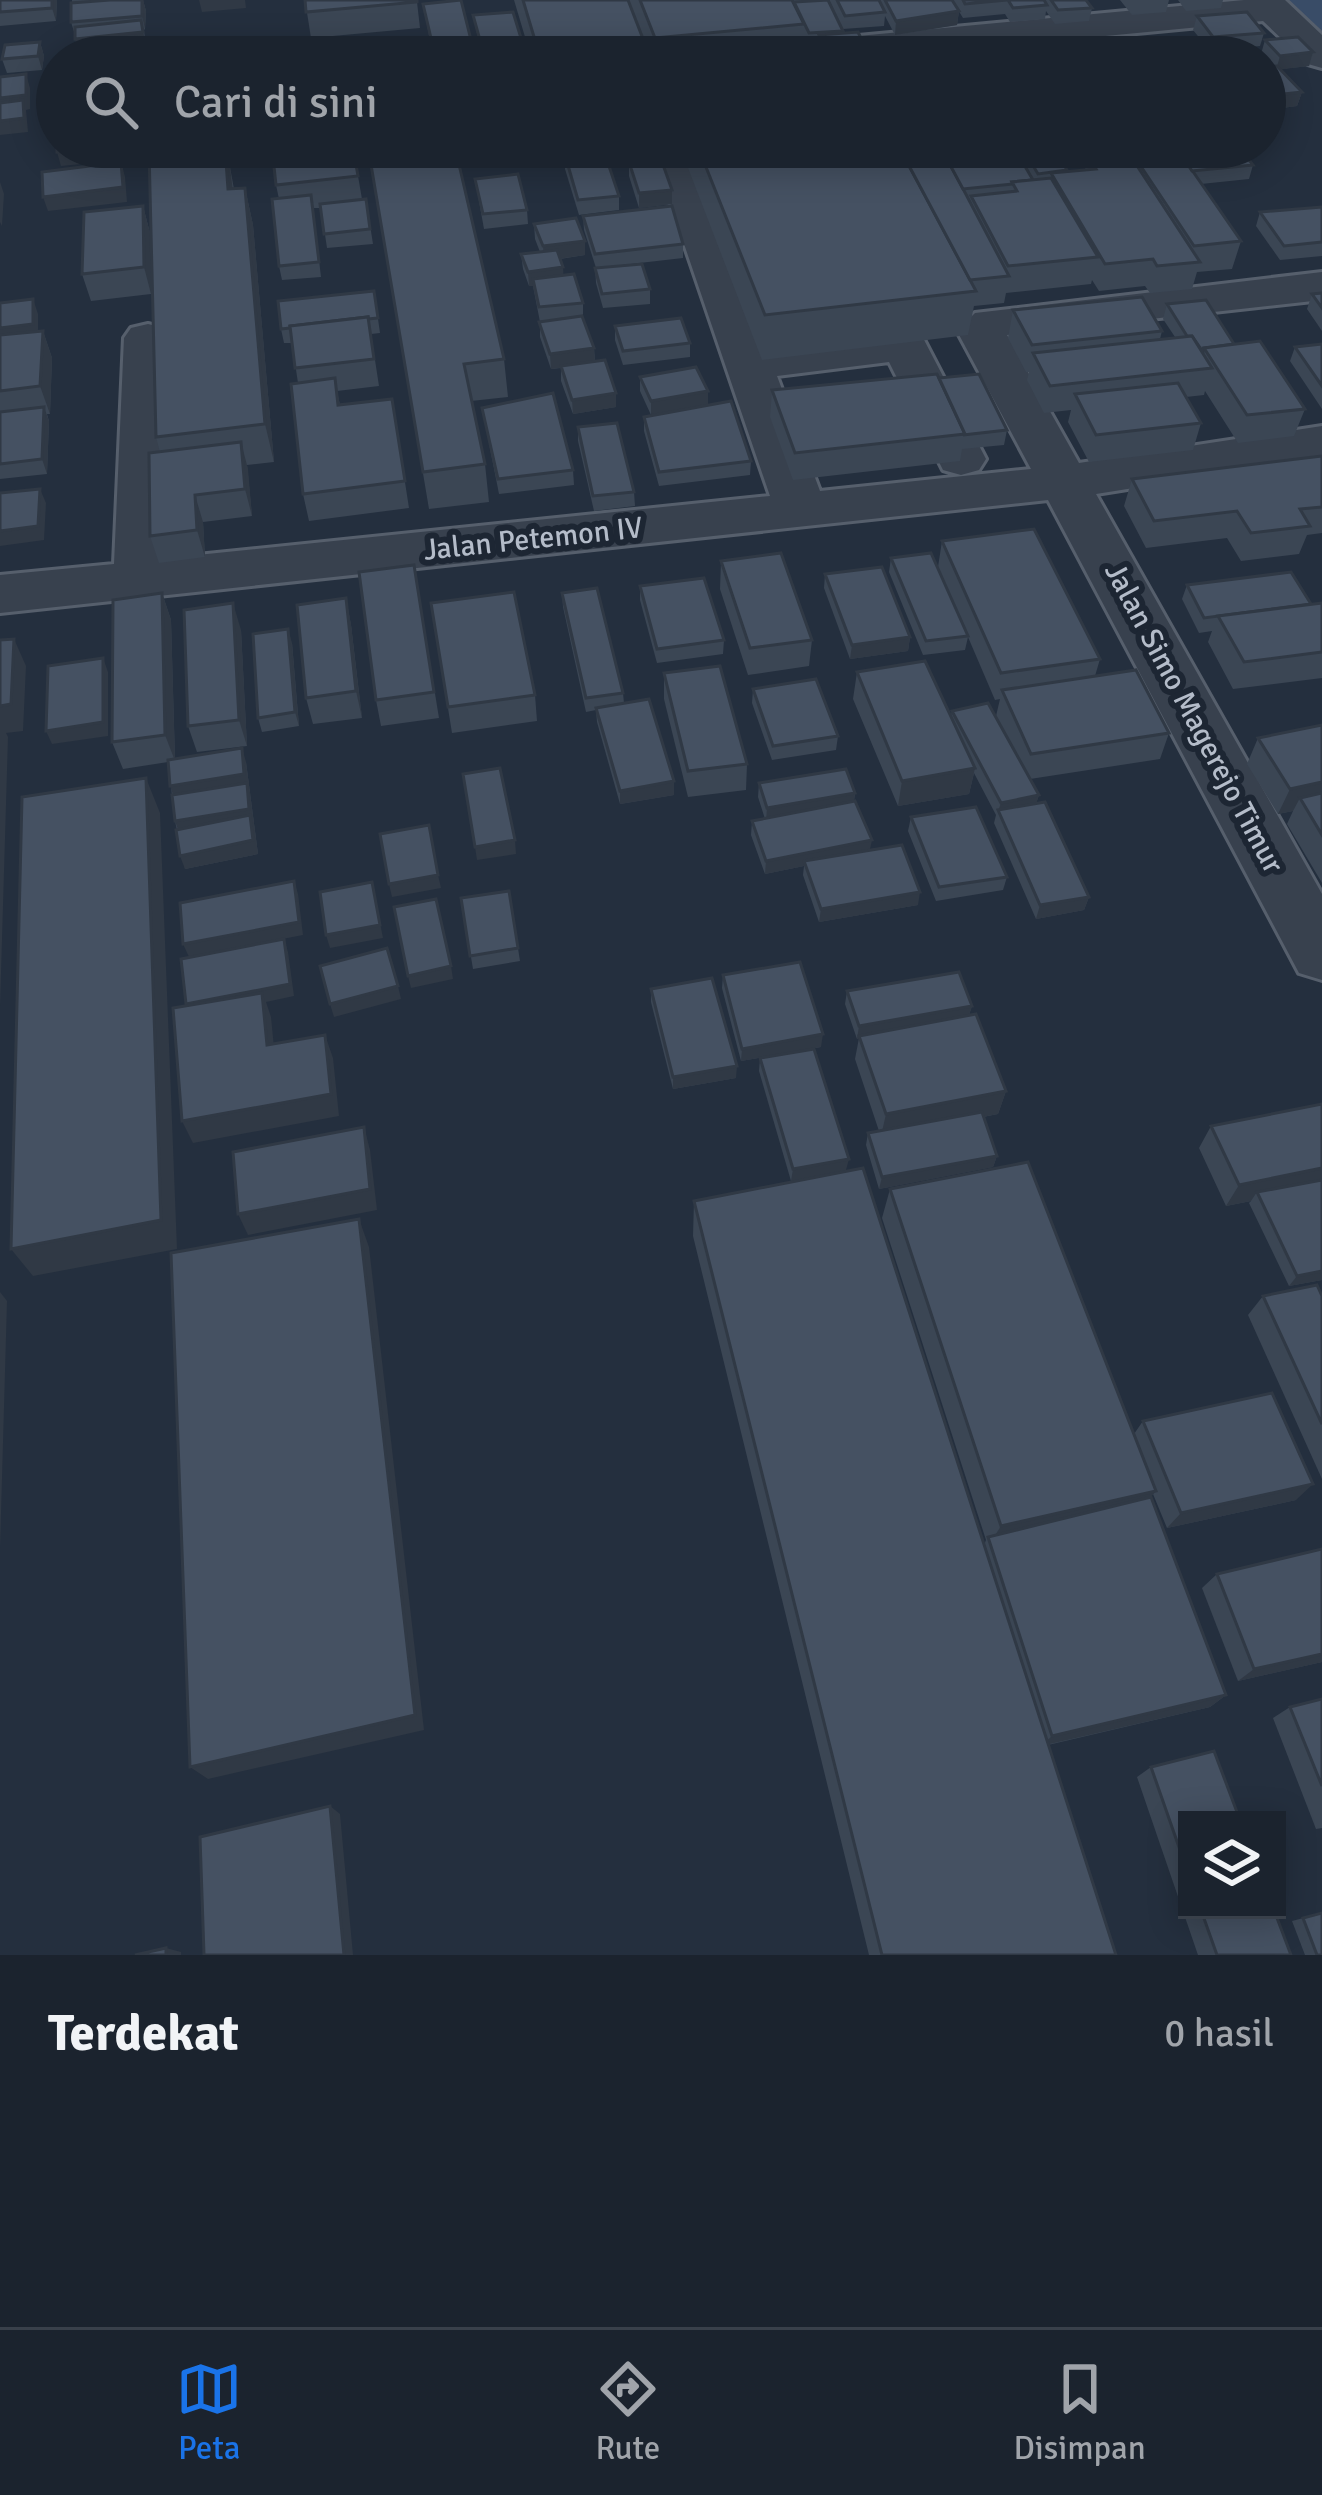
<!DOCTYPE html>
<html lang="id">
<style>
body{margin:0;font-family:Signika,sans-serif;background:#282f3a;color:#f1f3f6}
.controls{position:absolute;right:36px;bottom:36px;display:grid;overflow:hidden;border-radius:0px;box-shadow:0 6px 30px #0003}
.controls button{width:108px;height:108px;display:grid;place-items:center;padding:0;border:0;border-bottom:3px solid #39404a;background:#1b232e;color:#f1f3f6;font:60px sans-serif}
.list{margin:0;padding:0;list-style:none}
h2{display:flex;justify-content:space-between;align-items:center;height:156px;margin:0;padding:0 48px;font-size:51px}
h2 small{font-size:39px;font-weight:400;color:#a0a4aa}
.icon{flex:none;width:66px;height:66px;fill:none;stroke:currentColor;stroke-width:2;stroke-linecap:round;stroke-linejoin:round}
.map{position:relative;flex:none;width:1322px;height:1955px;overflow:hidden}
.search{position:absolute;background:#1b232e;box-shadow:0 6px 30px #0003;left:36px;right:36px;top:36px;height:132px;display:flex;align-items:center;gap:30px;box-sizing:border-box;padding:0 42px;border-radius:66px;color:#a0a4aa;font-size:45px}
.sheet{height:372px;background:#1b232e}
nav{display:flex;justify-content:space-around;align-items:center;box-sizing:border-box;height:168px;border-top:3px solid #39404a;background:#1b232e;font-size:33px;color:#a0a4aa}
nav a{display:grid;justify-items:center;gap:6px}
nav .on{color:#1a73e8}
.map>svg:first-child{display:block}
</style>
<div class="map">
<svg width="1322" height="1955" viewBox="0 0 1322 1955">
<rect width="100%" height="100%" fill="#242f3e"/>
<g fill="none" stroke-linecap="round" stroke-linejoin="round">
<path fill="#394c67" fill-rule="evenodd" d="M 1256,0 L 1322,0 L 1322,52 L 1295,45 Z"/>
<defs>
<g id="minor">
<path d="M 1244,0 L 1285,0 L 1322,35 L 1322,68 L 1308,64 L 1263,21 L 886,57 L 788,57 L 785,53 L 791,45 L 805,41 Z"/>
<path d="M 651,147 L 693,147 L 767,348 L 905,332 L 922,336 L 986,459 L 979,470 L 961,475 L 943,470 L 889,362 L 777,376 L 820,491 L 1031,469 L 957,331 L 975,313 L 1322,272 L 1322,300 L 1007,335 L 1079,463 L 1322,426 L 1322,458 L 1096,494 L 1322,894 L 1322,980 L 1299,973 L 1048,500 L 0,613 L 0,575 L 114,564 L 124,338 L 131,328 L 148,324 L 165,328 L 172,338 L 168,558 L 770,496 Z"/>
</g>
</defs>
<use href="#minor" stroke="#565f6c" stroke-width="6"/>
<use href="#minor" fill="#38414e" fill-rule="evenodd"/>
</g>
<g fill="#3b4654">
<path d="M 0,0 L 57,0 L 56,21 L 0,26 Z"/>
<path d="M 72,0 L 143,0 L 146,11 L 145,29 L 144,30 L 146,46 L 140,46 L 143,57 L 78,57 L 75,35 L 71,22 Z"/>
<path d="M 305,0 L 417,2 L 420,28 L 311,38 Z"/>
<path d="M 514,0 L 828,0 L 843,33 L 870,57 L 531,57 Z"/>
<path d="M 829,0 L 952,0 L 959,11 L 957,25 L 895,35 L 885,16 L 884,26 L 843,29 Z"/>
<path d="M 952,0 L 1086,0 L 1092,8 L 1089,21 L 1055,24 L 1046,11 L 1045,19 L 1010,22 L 1005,14 L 963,18 Z"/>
<path d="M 1120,0 L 1169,0 L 1166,12 L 1132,15 Z"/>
<path d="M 1178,0 L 1223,0 L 1221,8 L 1186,11 Z"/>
<path d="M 423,4 L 473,48 L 474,57 L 433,57 Z"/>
<path d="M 473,15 L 525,51 L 525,57 L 482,57 Z"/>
<path d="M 1197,16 L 1264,33 L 1260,46 L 1210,51 L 1193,30 Z"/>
<path d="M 1265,40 L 1313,52 L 1309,66 L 1281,69 L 1302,92 L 1297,106 L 1265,110 L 1265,67 L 1272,66 L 1261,54 Z"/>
<path d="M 40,42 L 44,56 L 42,70 L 7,73 L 2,59 Z"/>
<path d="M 1009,44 L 1090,57 L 1007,57 Z"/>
<path d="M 257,147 L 260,164 L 230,167 L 234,189 L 245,188 L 253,225 L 274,462 L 247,465 L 252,516 L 203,522 L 205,557 L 159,563 L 150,536 L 160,452 L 156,437 L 149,162 L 147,162 Z"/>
<path d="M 353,147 L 362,199 L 366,199 L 373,244 L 327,248 L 321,208 L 313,208 L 321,277 L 282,280 L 279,266 L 279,199 L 276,185 Z"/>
<path d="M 368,147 L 504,359 L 508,397 L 471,401 L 485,464 L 489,502 L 429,509 Z"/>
<path d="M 680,147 L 981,147 L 986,159 L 1016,156 L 1011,147 L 1053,147 L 1067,170 L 1085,170 L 1088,156 L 1129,154 L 1130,150 L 1146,147 L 1240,147 L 1238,152 L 1253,165 L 1249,179 L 1201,184 L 1241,241 L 1232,269 L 1197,272 L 1192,289 L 1150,293 L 1145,286 L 1099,291 L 1092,280 L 1091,284 L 1006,293 L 1004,303 L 974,306 L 968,335 L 762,360 Z"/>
<path d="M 1053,147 L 1091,147 L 1055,151 Z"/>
<path d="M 565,155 L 619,196 L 619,210 L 579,215 L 565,169 Z"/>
<path d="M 629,162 L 672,204 L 639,208 L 629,176 Z"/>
<path d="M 475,179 L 527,210 L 528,224 L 484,229 Z"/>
<path d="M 143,206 L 150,233 L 151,294 L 91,301 L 82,274 Z"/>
<path d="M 1322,207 L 1322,256 L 1280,260 L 1256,226 L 1260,212 Z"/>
<path d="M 583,216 L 683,244 L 683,258 L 596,268 L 584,230 Z"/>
<path d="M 534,224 L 585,241 L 585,255 L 560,259 L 563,276 L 583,303 L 583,317 L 594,348 L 595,361 L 616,393 L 616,407 L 573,414 L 561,381 L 561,368 L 551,369 L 540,337 L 540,322 L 533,286 L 529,286 L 523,269 L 521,254 L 540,252 L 535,239 Z"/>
<path d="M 595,268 L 650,289 L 650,304 L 603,308 L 596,283 Z"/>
<path d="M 374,291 L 380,333 L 371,334 L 379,386 L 337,391 L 340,405 L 392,399 L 409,508 L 309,521 L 303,494 L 298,383 L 292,343 L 284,343 L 281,329 Z"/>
<path d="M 1322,293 L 1322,331 L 1307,309 L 1312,294 Z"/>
<path d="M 0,303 L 38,314 L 38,331 L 43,331 L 52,358 L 50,414 L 47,414 L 49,421 L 47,474 L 0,479 Z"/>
<path d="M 1167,304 L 1234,344 L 1305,409 L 1294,436 L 1238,443 L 1205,391 L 1204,395 L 1186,397 L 1201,423 L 1193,450 L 1089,462 L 1068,422 L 1071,410 L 1044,413 L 1027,380 L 1029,372 L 1026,372 L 1008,338 L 1013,310 L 1162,331 L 1160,339 L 1175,337 L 1163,319 Z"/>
<path d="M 615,326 L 690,343 L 690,357 L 623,365 L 615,340 Z"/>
<path d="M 1322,344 L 1322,409 L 1290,361 L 1295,347 Z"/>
<path d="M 640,377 L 708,405 L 751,461 L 750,475 L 659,486 L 644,431 L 644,417 L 651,415 L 640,391 Z"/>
<path d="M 939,378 L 1007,430 L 1004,445 L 962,449 L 960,461 L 793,480 L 770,417 L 772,390 Z"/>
<path d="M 482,408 L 573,470 L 574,485 L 499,494 Z"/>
<path d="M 578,427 L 634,492 L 635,506 L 594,511 L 578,441 Z"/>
<path d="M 1322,456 L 1322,533 L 1307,535 L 1299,554 L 1241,561 L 1227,538 L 1146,548 L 1124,506 L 1132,479 Z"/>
<path d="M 942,541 L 1100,659 L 1095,676 L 1169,733 L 1160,759 L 1030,779 L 1039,795 L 1036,803 L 1089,897 L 1084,910 L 1036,919 L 994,823 L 996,815 L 974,773 L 969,794 L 898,806 L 853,699 L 857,672 L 951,715 L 952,711 L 996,716 L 1000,699 L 995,700 L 968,637 L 965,650 L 923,655 L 889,572 L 891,558 L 938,567 Z"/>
<path d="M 721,561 L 812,640 L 809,666 L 748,675 L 720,589 Z"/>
<path d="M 414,565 L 439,718 L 381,726 L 376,700 Z"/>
<path d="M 825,574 L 910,637 L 908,651 L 850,659 L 824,588 Z"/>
<path d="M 1187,585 L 1311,604 L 1322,603 L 1322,678 L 1233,689 L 1208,642 L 1212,631 L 1199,633 L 1182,599 Z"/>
<path d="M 640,586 L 724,640 L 723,654 L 657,663 L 640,600 Z"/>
<path d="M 162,593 L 171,620 L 175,759 L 246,762 L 258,854 L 185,869 L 175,821 L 168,762 L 123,769 L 112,742 Z"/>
<path d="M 562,593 L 623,693 L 624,703 L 674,795 L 620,804 L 597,722 L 596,710 L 586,712 L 563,607 Z"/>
<path d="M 346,598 L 351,625 L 362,718 L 313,724 L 306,698 Z"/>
<path d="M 431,603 L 535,695 L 537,721 L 452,733 Z"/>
<path d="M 241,630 L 247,746 L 197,752 L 188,726 Z"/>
<path d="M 292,643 L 299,726 L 262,732 L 258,718 Z"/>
<path d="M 664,673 L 747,764 L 746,790 L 688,797 L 664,699 Z"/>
<path d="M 753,689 L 838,736 L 836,750 L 772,760 L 752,703 Z"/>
<path d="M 1322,725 L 1322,883 L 1287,824 L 1293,811 L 1278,814 L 1247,764 L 1258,738 Z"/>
<path d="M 759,783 L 855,793 L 854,801 L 870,850 L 918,905 L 819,922 L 803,875 L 804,866 L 765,874 L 751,835 L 752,821 L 765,819 L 758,797 Z"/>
<path d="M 911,817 L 1007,877 L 1003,890 L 936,901 L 908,831 Z"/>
<path d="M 509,891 L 520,961 L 473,969 L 461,898 Z"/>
<path d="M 723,975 L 821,1047 L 741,1061 L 722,988 Z"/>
<path d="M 651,989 L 736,1078 L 673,1089 L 651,1002 Z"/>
<path d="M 847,991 L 972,1006 L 969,1015 L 1006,1091 L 998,1114 L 983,1117 L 997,1156 L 993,1167 L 879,1189 L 866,1145 L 868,1133 L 879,1131 L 855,1059 L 859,1038 L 857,1039 L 845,1004 Z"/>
<path d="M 760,1058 L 846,1170 L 791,1181 L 759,1071 Z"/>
<path d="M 1322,1104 L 1322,1280 L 1289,1286 L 1249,1203 L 1251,1201 L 1226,1206 L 1199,1148 L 1211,1126 Z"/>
<path d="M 890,1189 L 1134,1434 L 1143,1421 L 1296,1500 L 1167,1528 L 1153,1494 L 1151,1497 L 1226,1695 L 1210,1707 L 1048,1745 L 1116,1955 L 869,1955 L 693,1236 L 694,1201 L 984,1545 L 986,1540 L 882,1218 Z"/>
<path d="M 1263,1296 L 1322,1296 L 1322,1479 L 1248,1315 Z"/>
<path d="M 1322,1549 L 1322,1662 L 1238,1681 L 1202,1588 L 1217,1574 Z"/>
<path d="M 1322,1699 L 1322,1828 L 1316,1829 L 1273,1718 L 1290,1707 Z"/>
<path d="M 1151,1767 L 1187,1820 L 1187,1910 L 1274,1910 L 1291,1955 L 1198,1955 L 1137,1777 Z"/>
<path d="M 1322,1913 L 1322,1955 L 1305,1955 L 1292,1921 Z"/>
</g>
<g fill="#303945">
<path d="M 52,0 L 57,0 L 56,21 L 52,8 Z"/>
<path d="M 143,0 L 146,11 L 145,29 L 142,16 Z"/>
<path d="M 199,0 L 245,0 L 246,8 L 202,12 Z"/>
<path d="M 959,11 L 957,25 L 895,35 L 896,21 Z"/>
<path d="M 141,20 L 146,46 L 79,53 L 75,39 Z"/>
<path d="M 40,42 L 44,56 L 42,70 L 38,56 Z"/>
<path d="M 141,51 L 143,57 L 98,57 Z"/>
<path d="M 1313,52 L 1309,66 L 1276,70 L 1280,56 Z"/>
<path d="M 26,74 L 30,88 L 30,109 L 26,110 L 28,132 L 0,135 L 0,98 Z"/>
<path d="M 1302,92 L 1297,106 L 1265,110 L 1265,96 Z"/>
<path d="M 57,123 L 57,138 L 54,138 L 50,124 Z"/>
<path d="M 108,147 L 131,147 L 132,159 L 61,166 L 57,152 Z"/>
<path d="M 151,147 L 190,147 L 191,157 L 147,162 L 143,148 Z"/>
<path d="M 257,147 L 260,164 L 230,167 L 237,226 L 214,154 Z"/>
<path d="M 987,155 L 984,169 L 946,169 L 947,160 Z"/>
<path d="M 121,162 L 125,177 L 127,202 L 48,211 L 43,197 Z"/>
<path d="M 0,182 L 4,194 L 2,226 L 0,222 Z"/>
<path d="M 245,188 L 253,225 L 274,462 L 265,424 Z"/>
<path d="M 672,190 L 672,204 L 639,208 L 639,193 Z"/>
<path d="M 143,206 L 150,233 L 151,294 L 144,267 Z"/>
<path d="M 585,241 L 585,255 L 544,261 L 543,246 Z"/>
<path d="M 563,267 L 564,282 L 533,279 L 533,286 L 529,286 L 528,272 Z"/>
<path d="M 33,299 L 38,314 L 38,338 L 0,343 L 0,328 Z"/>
<path d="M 43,331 L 52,358 L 50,414 L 40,386 Z"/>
<path d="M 594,348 L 595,363 L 551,369 L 550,354 Z"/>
<path d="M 708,391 L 708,405 L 651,416 L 651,401 Z"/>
<path d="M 616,393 L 616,407 L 573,414 L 572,400 Z"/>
<path d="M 44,407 L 49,421 L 47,474 L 42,459 Z"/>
<path d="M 241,442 L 248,469 L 252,516 L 245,489 Z"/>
<path d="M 40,489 L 46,503 L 44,540 L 0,546 L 0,531 Z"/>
<path d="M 195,495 L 203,522 L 205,557 L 197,530 Z"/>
<path d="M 162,593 L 171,620 L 175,761 L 165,735 Z"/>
<path d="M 346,598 L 351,625 L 362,718 L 356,691 Z"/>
<path d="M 233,603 L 241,630 L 247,746 L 239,720 Z"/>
<path d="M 288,629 L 292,643 L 299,726 L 295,712 Z"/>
<path d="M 910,637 L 908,651 L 850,659 L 852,645 Z"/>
<path d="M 14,639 L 26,666 L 23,731 L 6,733 L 8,737 L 0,1007 L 0,706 Z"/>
<path d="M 103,658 L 108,672 L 108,736 L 52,744 L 46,731 Z"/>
<path d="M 242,748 L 246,762 L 258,854 L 185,869 L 180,856 L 180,835 L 175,821 L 175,800 L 170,786 Z"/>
<path d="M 975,768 L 969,794 L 898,806 L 902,781 Z"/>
<path d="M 146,778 L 160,813 L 177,1249 L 33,1276 L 11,1249 Z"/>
<path d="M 674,781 L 674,795 L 620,804 L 620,791 Z"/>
<path d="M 1322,782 L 1322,806 L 1300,798 L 1293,811 L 1278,814 L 1290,789 Z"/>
<path d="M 855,793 L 853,807 L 766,821 L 767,808 Z"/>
<path d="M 1039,795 L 1035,808 L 998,811 L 1001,803 Z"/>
<path d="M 515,840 L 516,854 L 477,860 L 475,847 Z"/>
<path d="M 872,840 L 869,854 L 804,861 L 804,866 L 765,874 L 766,861 Z"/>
<path d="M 438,875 L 441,888 L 392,897 L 389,884 Z"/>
<path d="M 294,881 L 298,894 L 303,935 L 189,957 L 183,944 Z"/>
<path d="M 372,882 L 383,938 L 330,948 L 326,935 Z"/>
<path d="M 920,892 L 918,905 L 819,922 L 821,909 Z"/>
<path d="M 1089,897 L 1084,910 L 1036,919 L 1040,905 Z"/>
<path d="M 284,939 L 288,952 L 294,996 L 266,1002 L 271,1017 L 276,1068 L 191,1017 L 186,1004 Z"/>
<path d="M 451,966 L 453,979 L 411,988 L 408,976 Z"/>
<path d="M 398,986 L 401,999 L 334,1017 L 330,1004 Z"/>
<path d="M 972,1006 L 968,1018 L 857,1039 L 859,1026 Z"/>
<path d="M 823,1034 L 821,1047 L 741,1061 L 742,1049 Z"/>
<path d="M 325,1035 L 333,1058 L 339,1116 L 193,1143 L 182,1121 Z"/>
<path d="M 737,1066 L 736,1078 L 673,1089 L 673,1077 Z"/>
<path d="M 1006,1091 L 998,1114 L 881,1136 L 886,1114 Z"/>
<path d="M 364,1127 L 370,1150 L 377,1210 L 248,1235 L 238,1214 Z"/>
<path d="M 997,1156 L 993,1167 L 879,1189 L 882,1177 Z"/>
<path d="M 849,1159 L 846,1170 L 791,1181 L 793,1169 Z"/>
<path d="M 1322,1168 L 1322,1187 L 1257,1192 L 1251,1201 L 1226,1206 L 1239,1185 Z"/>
<path d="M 359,1219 L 369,1247 L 424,1730 L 208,1779 L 190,1767 Z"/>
<path d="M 1322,1271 L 1322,1280 L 1289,1286 L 1297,1276 Z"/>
<path d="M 0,1292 L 7,1301 L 0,1549 Z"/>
<path d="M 1313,1484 L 1296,1500 L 1167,1528 L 1181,1513 Z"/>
<path d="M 1156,1491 L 1138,1512 L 990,1543 L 1001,1526 Z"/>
<path d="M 1322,1654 L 1322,1662 L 1238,1681 L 1254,1669 Z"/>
<path d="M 1226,1695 L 1210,1707 L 1041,1746 L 1052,1736 Z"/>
<path d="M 330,1806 L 340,1814 L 353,1955 L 344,1955 Z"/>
<path d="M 166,1948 L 181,1952 L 181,1955 L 166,1955 Z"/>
</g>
<g fill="#455162" stroke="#303945" stroke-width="3">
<path d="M 0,0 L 52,0 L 52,8 L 0,12 Z"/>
<path d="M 110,0 L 142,0 L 142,16 L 71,22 L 71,3 Z"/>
<path d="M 305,0 L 417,0 L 417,2 L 306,12 Z"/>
<path d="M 461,0 L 473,48 L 434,51 L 423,4 Z"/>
<path d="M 523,0 L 628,0 L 650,57 L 540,57 Z"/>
<path d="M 640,0 L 792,0 L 804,24 L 655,38 Z"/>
<path d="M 828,0 L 843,31 L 809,33 L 794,2 Z"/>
<path d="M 837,0 L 879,0 L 885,12 L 845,16 Z"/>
<path d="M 885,0 L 952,0 L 959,11 L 896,21 Z"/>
<path d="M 963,0 L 1007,0 L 965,4 Z"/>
<path d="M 1008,0 L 1044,0 L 1047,5 L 1013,8 Z"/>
<path d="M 1051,0 L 1086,0 L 1092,8 L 1058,10 Z"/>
<path d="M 513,12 L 525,51 L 484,55 L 473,15 Z"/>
<path d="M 1247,12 L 1264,33 L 1213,37 L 1197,16 Z"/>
<path d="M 141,20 L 143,32 L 75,39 L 75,27 Z"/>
<path d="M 858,32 L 870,57 L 829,57 L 819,35 Z"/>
<path d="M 138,37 L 141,51 L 98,57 L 78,57 L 76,45 Z"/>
<path d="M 1298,37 L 1313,52 L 1280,56 L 1265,40 Z"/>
<path d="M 1077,38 L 1090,57 L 1018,57 L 1009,44 Z"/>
<path d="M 251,39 L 254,57 L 216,57 L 214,43 Z"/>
<path d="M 810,39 L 819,57 L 669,57 L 667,52 Z"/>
<path d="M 40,42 L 38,56 L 2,59 L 5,45 Z"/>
<path d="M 992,43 L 1003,57 L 968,57 L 960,47 Z"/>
<path d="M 945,50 L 950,57 L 910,57 L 909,54 Z"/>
<path d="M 1277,66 L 1302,92 L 1265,96 L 1265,67 Z"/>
<path d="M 26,74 L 26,95 L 0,98 L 0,77 Z"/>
<path d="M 57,91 L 57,101 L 49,102 L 47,92 Z"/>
<path d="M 23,100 L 24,118 L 0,121 L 0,103 Z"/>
<path d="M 57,105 L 57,123 L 50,124 L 50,106 Z"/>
<path d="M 57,147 L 108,147 L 57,152 Z"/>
<path d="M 179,147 L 225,147 L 228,189 L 245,188 L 265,424 L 156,437 L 149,150 Z"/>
<path d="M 226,147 L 257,147 L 257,149 L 227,153 Z"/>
<path d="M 294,147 L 353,147 L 358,176 L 276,185 L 272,149 Z"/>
<path d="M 368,147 L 455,147 L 504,359 L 464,364 L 485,464 L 423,472 Z"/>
<path d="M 698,147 L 899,147 L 976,291 L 765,315 Z"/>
<path d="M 899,147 L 941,147 L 1009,276 L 970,280 Z"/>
<path d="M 941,147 L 981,147 L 987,155 L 947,160 Z"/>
<path d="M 1022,147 L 1053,147 L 1067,170 L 1038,174 Z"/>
<path d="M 1159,147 L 1176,147 L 1241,241 L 1194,246 L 1130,150 Z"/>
<path d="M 604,151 L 619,196 L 578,200 L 565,155 Z"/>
<path d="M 1128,152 L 1200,262 L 1157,266 L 1153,259 L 1105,264 L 1051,173 L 1096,169 L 1088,156 Z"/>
<path d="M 1243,152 L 1253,165 L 1192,171 L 1183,157 Z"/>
<path d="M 1019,156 L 1033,180 L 1012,182 L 1013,184 L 963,189 L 949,163 Z"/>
<path d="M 661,159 L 672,190 L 639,193 L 629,162 Z"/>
<path d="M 121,162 L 123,187 L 43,197 L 42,172 Z"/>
<path d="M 518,174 L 527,210 L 483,214 L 475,179 Z"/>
<path d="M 1051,178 L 1098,257 L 1008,266 L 971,196 L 1017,191 L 1012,182 Z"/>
<path d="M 311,195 L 319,262 L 279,266 L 272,199 Z"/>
<path d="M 366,199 L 370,229 L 324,234 L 320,204 Z"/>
<path d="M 143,206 L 144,267 L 82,274 L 84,212 Z"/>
<path d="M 672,206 L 683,244 L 595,254 L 583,216 Z"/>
<path d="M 1322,207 L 1322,242 L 1284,246 L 1260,212 Z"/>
<path d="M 576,218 L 585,241 L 543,246 L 534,224 Z"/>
<path d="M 557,250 L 563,267 L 528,272 L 521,254 Z"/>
<path d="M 642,264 L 650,289 L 602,294 L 595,268 Z"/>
<path d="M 574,274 L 583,303 L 539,307 L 533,279 Z"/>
<path d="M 374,291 L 378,318 L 368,319 L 368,317 L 290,326 L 290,328 L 281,329 L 278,301 Z"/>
<path d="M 1322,293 L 1322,308 L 1312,294 Z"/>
<path d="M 1142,297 L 1162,331 L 1032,345 L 1013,310 Z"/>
<path d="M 33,299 L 33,324 L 0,328 L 0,303 Z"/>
<path d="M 1206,300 L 1234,344 L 1204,348 L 1203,352 L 1192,336 L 1187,336 L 1167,304 Z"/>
<path d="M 582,316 L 594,348 L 550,354 L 539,322 Z"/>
<path d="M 368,317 L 374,359 L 295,368 L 290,326 Z"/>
<path d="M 681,318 L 690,343 L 623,351 L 615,326 Z"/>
<path d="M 43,331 L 40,386 L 0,391 L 0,335 Z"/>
<path d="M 1192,336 L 1212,368 L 1050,386 L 1033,353 Z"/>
<path d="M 1260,341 L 1305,409 L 1247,415 L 1204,348 Z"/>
<path d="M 1322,344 L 1322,386 L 1295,347 Z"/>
<path d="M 605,360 L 616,393 L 572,400 L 561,366 Z"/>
<path d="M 696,367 L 708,391 L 651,401 L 640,377 Z"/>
<path d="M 937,374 L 965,434 L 795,453 L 772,390 Z"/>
<path d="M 979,374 L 1007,430 L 963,435 L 965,434 L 939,378 Z"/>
<path d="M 335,378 L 338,405 L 392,399 L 405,481 L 303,494 L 291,384 Z"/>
<path d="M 1178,383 L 1201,423 L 1096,435 L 1075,394 Z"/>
<path d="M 553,393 L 573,470 L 498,479 L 482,408 Z"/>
<path d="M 731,401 L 751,461 L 659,472 L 644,417 Z"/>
<path d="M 44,407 L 42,459 L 0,464 L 0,412 Z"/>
<path d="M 617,423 L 634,492 L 593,496 L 578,427 Z"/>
<path d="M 241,442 L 245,489 L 195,495 L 197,530 L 150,536 L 149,453 Z"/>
<path d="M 1322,456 L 1322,507 L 1300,509 L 1310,526 L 1251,533 L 1237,511 L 1154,521 L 1132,479 Z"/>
<path d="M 40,489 L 38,526 L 0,531 L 0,493 Z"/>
<path d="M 1034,529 L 1100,659 L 1001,673 L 942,541 Z"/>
<path d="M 781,553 L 812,640 L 750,648 L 721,561 Z"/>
<path d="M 931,553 L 968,636 L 926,641 L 891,558 Z"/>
<path d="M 414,565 L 434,692 L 376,700 L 359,572 Z"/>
<path d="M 882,567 L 910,637 L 852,645 L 825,574 Z"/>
<path d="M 1291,572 L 1311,604 L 1204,618 L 1187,585 Z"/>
<path d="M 704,578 L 724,640 L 657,649 L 640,586 Z"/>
<path d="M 597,588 L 623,693 L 586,698 L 562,593 Z"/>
<path d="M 514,592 L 535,695 L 448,707 L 431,603 Z"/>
<path d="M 162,593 L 165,735 L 112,742 L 113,600 Z"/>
<path d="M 346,598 L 356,691 L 306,698 L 297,605 Z"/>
<path d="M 233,603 L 239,720 L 188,726 L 184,610 Z"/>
<path d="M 1322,603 L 1322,652 L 1244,662 L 1218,616 Z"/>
<path d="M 288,629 L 295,712 L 258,718 L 253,634 Z"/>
<path d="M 14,639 L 11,704 L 0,706 L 0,640 Z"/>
<path d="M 103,658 L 103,722 L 46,731 L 48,666 Z"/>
<path d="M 925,661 L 975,768 L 902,781 L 857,672 Z"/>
<path d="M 720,666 L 747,764 L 688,771 L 664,673 Z"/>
<path d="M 1136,670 L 1169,733 L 1031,754 L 1002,690 Z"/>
<path d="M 816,679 L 838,736 L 773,746 L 753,689 Z"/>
<path d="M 649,699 L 674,781 L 620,791 L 596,708 Z"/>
<path d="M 988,703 L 1039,795 L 1001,803 L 952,711 Z"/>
<path d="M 1322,725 L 1322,782 L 1290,789 L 1258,738 Z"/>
<path d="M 242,748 L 244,774 L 170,786 L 168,760 Z"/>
<path d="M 500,768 L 515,840 L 475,847 L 463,774 Z"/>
<path d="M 846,769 L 855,793 L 767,808 L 759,783 Z"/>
<path d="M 146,778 L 161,1220 L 11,1249 L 22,797 Z"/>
<path d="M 247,783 L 249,809 L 175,821 L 172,795 Z"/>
<path d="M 1322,793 L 1322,835 L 1300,798 Z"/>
<path d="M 855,801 L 872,840 L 766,861 L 752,821 Z"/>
<path d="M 1045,802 L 1089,897 L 1040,905 L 998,810 Z"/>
<path d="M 976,807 L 1007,877 L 939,887 L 911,817 Z"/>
<path d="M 250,815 L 253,840 L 180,856 L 176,830 Z"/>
<path d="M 429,825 L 438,875 L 389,884 L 380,834 Z"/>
<path d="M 902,845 L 920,892 L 821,909 L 804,861 Z"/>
<path d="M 294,881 L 299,922 L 183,944 L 180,903 Z"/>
<path d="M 372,882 L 380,925 L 326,935 L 320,892 Z"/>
<path d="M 509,891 L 518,948 L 470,956 L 461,898 Z"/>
<path d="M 436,899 L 451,966 L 408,976 L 394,907 Z"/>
<path d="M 284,939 L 290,984 L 186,1004 L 181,959 Z"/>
<path d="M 387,948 L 398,986 L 330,1004 L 320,966 Z"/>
<path d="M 800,962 L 823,1034 L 742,1049 L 723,975 Z"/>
<path d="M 959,972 L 972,1006 L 859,1026 L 847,991 Z"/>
<path d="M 712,978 L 737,1066 L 673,1077 L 651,989 Z"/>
<path d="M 262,993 L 267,1045 L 325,1035 L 331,1094 L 182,1121 L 173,1008 Z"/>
<path d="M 976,1014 L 1006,1091 L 886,1114 L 859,1036 Z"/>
<path d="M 814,1049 L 849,1159 L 793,1169 L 760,1058 Z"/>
<path d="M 1322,1104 L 1322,1168 L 1239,1185 L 1211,1126 Z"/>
<path d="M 982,1112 L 997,1156 L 882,1177 L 868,1133 Z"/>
<path d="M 364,1127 L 370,1189 L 238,1214 L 233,1152 Z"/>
<path d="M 1028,1162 L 1156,1491 L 1001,1526 L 890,1189 Z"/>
<path d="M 863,1168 L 1116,1955 L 882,1955 L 694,1201 Z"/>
<path d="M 1322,1180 L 1322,1271 L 1297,1276 L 1257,1192 Z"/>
<path d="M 359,1219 L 415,1715 L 190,1767 L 171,1253 Z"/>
<path d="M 1317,1285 L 1322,1296 L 1322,1424 L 1263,1296 Z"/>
<path d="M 1272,1393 L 1313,1484 L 1181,1513 L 1143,1421 Z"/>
<path d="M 1151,1497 L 1226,1695 L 1052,1736 L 988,1537 Z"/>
<path d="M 1322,1549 L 1322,1654 L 1254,1669 L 1217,1574 Z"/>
<path d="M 1322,1699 L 1322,1786 L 1290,1707 Z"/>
<path d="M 1214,1751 L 1240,1820 L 1187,1820 L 1187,1870 L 1151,1767 Z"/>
<path d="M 330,1806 L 344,1955 L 204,1955 L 200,1837 Z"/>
<path d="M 1201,1910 L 1274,1910 L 1291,1955 L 1217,1955 Z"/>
<path d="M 1322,1913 L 1322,1955 L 1317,1955 L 1303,1918 Z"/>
<path d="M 166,1948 L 166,1955 L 135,1955 Z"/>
</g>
<g text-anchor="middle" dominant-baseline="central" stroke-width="12" stroke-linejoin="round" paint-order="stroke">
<g font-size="30" fill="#b4bcc9" stroke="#1d2633">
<text transform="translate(533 539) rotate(-6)">Jalan Petemon IV</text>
<text transform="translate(1194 718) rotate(62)">Jalan Simo Magerejo Timur</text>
</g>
</g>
</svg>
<div class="controls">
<button><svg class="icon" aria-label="layers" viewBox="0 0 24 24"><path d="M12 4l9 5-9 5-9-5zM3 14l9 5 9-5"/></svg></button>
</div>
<div class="search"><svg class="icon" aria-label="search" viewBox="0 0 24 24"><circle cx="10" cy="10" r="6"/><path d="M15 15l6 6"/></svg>Cari di sini</div>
</div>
<section class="sheet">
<h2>Terdekat<small>0 hasil</small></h2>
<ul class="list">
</ul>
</section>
<nav>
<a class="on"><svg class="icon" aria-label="map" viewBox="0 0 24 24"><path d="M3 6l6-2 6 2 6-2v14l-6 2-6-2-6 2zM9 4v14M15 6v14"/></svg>Peta</a>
<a><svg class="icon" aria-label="directions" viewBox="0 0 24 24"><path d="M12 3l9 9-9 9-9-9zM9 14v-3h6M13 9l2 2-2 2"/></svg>Rute</a>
<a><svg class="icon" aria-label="saved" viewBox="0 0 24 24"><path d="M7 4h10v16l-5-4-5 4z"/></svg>Disimpan</a>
</nav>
